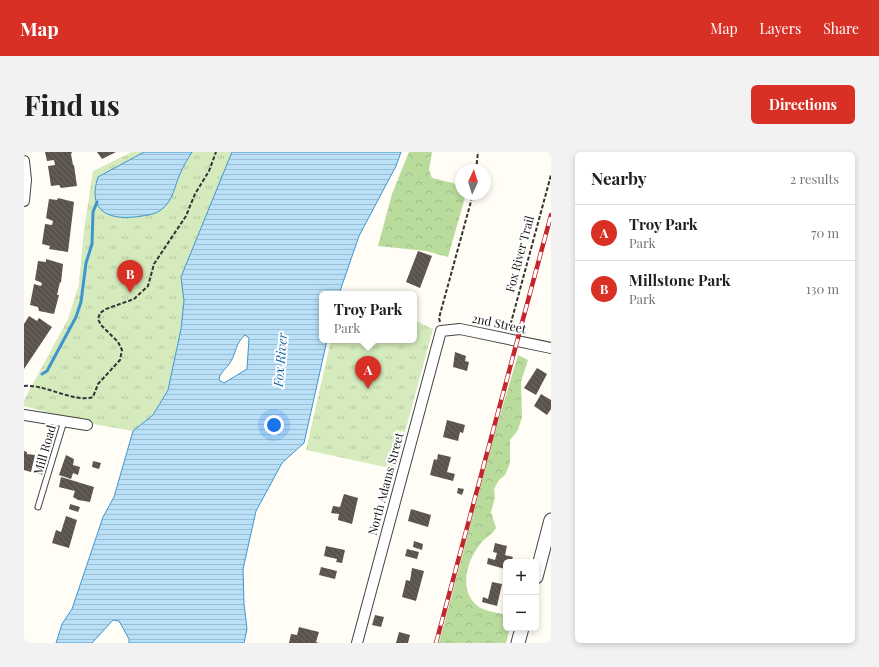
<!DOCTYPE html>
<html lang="en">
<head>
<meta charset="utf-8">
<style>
	body { margin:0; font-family:"Playfair Display",serif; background:#f2f2f2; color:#202124 }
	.controls { position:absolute; right:12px; bottom:12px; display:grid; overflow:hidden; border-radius:6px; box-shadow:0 2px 6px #0003 }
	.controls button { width:36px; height:36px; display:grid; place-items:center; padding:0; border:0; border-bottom:1px solid #e0e0e0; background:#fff; color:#202124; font:20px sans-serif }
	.compass { position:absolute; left:431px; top:12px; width:36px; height:36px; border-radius:50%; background:#fff; box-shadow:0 2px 6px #0003; rotate:4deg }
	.you { position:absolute; left:250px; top:273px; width:14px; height:14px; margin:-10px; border:3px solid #fff; border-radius:50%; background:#1a73e8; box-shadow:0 0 0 6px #1a73e833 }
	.badge { display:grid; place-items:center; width:26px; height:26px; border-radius:50%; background:#d93025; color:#fff; font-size:13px; font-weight:700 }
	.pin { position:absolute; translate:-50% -33px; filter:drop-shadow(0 1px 2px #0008) }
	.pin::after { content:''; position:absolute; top:21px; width:14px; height:12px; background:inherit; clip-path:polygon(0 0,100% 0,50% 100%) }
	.popup { position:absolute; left:295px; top:139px; width:98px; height:52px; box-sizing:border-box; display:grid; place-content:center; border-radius:6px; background:#fff; filter:drop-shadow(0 1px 3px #0005); font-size:13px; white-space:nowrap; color:#757577 }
	.popup b { font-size:15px; color:#202124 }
	.popup::after { content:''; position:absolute; left:50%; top:100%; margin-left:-8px; border:8px solid transparent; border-top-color:#fff }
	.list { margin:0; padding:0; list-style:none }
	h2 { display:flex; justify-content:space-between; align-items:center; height:52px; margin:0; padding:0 16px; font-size:17px }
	h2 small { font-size:13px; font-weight:400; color:#757577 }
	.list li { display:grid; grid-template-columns:26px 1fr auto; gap:12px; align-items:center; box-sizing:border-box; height:56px; padding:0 16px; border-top:1px solid #e0e0e0 }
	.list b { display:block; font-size:15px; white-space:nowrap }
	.list p { margin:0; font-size:13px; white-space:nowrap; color:#757577 }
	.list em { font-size:13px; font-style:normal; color:#757577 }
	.map { position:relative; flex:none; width:527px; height:491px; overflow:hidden; border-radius:6px }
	header { display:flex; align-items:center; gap:24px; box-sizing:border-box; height:56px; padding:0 20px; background:#d93025; color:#fff }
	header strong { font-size:19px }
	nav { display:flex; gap:22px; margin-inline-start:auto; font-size:14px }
	.intro { display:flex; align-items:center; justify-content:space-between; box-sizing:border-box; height:96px; padding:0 24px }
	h1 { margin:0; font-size:28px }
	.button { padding:10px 18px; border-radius:6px; background:#d93025; color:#fff; font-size:14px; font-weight:700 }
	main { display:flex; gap:24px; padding:0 24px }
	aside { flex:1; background:#fff; border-radius:6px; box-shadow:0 2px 6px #0003 }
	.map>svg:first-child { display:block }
	.forest { fill:url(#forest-crowns) }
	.park { fill:url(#park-tufts) }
	.water { fill:url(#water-rules); stroke:#3f96cf; fill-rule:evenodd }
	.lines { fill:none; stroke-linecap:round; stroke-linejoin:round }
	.stream { stroke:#3f96cf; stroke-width:3 }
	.building { fill:url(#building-back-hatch) }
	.service-casing { stroke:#444; stroke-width:7 }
	.minor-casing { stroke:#444; stroke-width:12 }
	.tertiary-casing { stroke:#444; stroke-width:15 }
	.path { stroke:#333; stroke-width:2; stroke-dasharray:4 2; stroke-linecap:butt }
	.service { stroke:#fff; stroke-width:5 }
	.minor { stroke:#fff; stroke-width:10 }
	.tertiary { stroke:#fff; stroke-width:13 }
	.rail-casing { stroke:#c4262e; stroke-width:4.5 }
	.rail { stroke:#fff; stroke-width:3; stroke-dasharray:9; stroke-linecap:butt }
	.labels { text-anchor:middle; stroke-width:4; stroke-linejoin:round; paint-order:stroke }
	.street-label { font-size:12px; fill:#111; stroke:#fff }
	.water-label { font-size:13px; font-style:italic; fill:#1768a6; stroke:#fff }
</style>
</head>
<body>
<header>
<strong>Map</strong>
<nav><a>Map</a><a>Layers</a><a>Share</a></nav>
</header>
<div class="intro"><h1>Find us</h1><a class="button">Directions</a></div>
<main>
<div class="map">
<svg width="527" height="491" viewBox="0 0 527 491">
	<defs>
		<pattern id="forest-crowns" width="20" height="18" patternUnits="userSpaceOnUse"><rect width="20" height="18" fill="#b9dc9c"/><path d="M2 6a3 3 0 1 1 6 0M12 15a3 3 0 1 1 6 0" fill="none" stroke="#9ebc85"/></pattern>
		<pattern id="park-tufts" width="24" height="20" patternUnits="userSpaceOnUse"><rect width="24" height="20" fill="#d5ebbd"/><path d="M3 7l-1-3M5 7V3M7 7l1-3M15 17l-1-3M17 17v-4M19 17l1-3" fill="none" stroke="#b6c8a1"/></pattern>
		<pattern id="water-rules" width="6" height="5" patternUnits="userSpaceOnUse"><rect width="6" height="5" fill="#b9e0f7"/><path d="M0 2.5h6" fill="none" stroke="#9ebfd3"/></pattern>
		<pattern id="building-back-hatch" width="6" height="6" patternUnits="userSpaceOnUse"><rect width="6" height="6" fill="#5a524d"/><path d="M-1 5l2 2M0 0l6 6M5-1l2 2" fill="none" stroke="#6d6662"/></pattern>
	</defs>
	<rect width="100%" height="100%" fill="#fffdf5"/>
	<g class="forest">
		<polygon points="385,0 408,0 405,18 408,26 437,33 437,42 442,42 424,105 402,99 354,94 368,42"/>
		<path d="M494,203L504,208L497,230L498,265L494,278L486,288V311L481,323L475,328L470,337L471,346L467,360L472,376C468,383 462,385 457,391C443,408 433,439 455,455C463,460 473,460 482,463V476H486L482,491H415L471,280Z"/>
	</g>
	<g class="park">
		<polygon points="108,0 208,0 157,125 160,149 157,177 144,238 129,263 109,279 58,270 0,254 0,248 44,167 55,132 60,78 69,19"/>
		<polygon points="390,168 409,177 371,317 282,298 307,188 390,188"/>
	</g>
	<g class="water">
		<path d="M120,0H168C164,7 159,14 156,22C151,33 149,49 138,57C133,62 124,63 118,64C88,69 62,62 74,25Z"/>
		<path d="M208,0H377L372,14L335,84L315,142H298V188H303L280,291L258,311L232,359L219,417L220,452L223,477L220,491H105V487L95,469L89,468L68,491H32L38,472L48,457L79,365L90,345L109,279L129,263L144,238L157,177L160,149L157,125ZM221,183L225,186L223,217L200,231L195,228C196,219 203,217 207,209C213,199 211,192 221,183Z"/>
	</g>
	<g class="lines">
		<polyline class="stream" points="18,222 23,219 52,165 57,150 62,111 68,92 69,60 73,50"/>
	</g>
	<g class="building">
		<polygon points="21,0 48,0 47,2 49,13 50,13 53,34 37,36 35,33 27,34 24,14 31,13 30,8 23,9"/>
		<polygon points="73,0 92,0 78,7"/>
		<polygon points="34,46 50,50 44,100 25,97 26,94 18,92 21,72 28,73 29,69 22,66 25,47 33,48"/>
		<polygon points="394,99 408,104 396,136 382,130"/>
		<polygon points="22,107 39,112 37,131 36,130 33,143 35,143 30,162 15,159 14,155 6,153 10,132 17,134 18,131 11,128 14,109 22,110"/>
		<polygon points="5,164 13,169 15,166 28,175 0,217 0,172"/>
		<polygon points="431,200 442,204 441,209 445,210 443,219 429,215"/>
		<polygon points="513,216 523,222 512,243 500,236"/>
		<polygon points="517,242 527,248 527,257 523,263 510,254"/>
		<polygon points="423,268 441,273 439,281 436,280 434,289 419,285"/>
		<polygon points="0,299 3,300 3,302 11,303 7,320 0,318"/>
		<polygon points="414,302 427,305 423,320 431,322 429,329 406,323 410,307 413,308"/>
		<polygon points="42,303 50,307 49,313 56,315 54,323 49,321 47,327 35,323"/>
		<polygon points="69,309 77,311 75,317 68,315"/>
		<polygon points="37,325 70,335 66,350 54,348 49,345 51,339 35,335"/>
		<polygon points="434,336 440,337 438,343 433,341"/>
		<polygon points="320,342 334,346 328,372 314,368 315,362 307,361 309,354 316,355"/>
		<polygon points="46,352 56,355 54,360 45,357"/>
		<polygon points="387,357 407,363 404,375 384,369"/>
		<polygon points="42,364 53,368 45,396 28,391 32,378 37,380"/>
		<polygon points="390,389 399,392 398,398 389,395"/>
		<polygon points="471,391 483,394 481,403 489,405 487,410 482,410 481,417 463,412 464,406 471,408 473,401 469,400"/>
		<polygon points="302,394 321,398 318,411 312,410 313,407 300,404"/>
		<polygon points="383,397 395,400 393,407 381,404"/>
		<polygon points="297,415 313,419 311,427 295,423"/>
		<polygon points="388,416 400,419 392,449 378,445 382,428 386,429"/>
		<polygon points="468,430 478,432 473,454 458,450 459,445 464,447"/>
		<polygon points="351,463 360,465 357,475 348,473"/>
		<polygon points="275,475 295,480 292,490 295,491 265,491 267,482 273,483"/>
		<polygon points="375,480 386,483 384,491 372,491"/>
	</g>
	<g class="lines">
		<defs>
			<polyline id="service" points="14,355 40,269"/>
			<g id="minor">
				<polyline points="0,9 2,28 0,49"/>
				<polyline points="0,263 63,273"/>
				<polyline points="333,491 417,179 436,177 527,196"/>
			</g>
			<g id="tertiary">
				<polyline points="512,425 527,368"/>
				<polyline points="494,491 498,476"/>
			</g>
		</defs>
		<use href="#service" class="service-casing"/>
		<use href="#minor" class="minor-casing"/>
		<use href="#tertiary" class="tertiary-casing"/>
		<g class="path">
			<polyline points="452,18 454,0"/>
			<polyline points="416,170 415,166 449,42"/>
			<polyline points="485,178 527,23"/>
			<path d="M0,234C22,232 49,251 69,245L74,232L96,208L98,198L94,190L77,173L74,167L76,161L82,157L110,147L124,134L130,112L162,64L171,42L185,19L192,0"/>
		</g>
		<use href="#service" class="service"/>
		<use href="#minor" class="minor"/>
		<use href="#tertiary" class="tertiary"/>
		<defs>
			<polyline id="rail" points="412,491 527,63"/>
		</defs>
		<use href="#rail" class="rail-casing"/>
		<use href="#rail" class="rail"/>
	</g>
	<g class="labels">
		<g class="street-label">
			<text transform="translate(496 102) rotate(-75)" y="4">Fox River Trail</text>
			<text transform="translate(475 172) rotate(12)" y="4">2nd Street</text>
			<text transform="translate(21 298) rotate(-74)" y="4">Mill Road</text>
			<text transform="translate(362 332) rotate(-75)" y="4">North Adams Street</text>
		</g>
		<g class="water-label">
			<text transform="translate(256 208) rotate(-85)" y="5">Fox River</text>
		</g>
	</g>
</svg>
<div class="controls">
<button>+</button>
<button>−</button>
</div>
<svg class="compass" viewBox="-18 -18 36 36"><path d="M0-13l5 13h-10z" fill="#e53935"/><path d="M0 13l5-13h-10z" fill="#757577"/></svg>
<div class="you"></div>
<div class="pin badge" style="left:344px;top:237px">A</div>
<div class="popup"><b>Troy Park</b>Park</div>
<div class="pin badge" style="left:106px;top:141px">B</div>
</div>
<aside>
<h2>Nearby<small>2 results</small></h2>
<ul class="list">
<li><span class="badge">A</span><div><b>Troy Park</b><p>Park</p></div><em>70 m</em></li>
<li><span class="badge">B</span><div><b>Millstone Park</b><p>Park</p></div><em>130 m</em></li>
</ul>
</aside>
</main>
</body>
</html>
